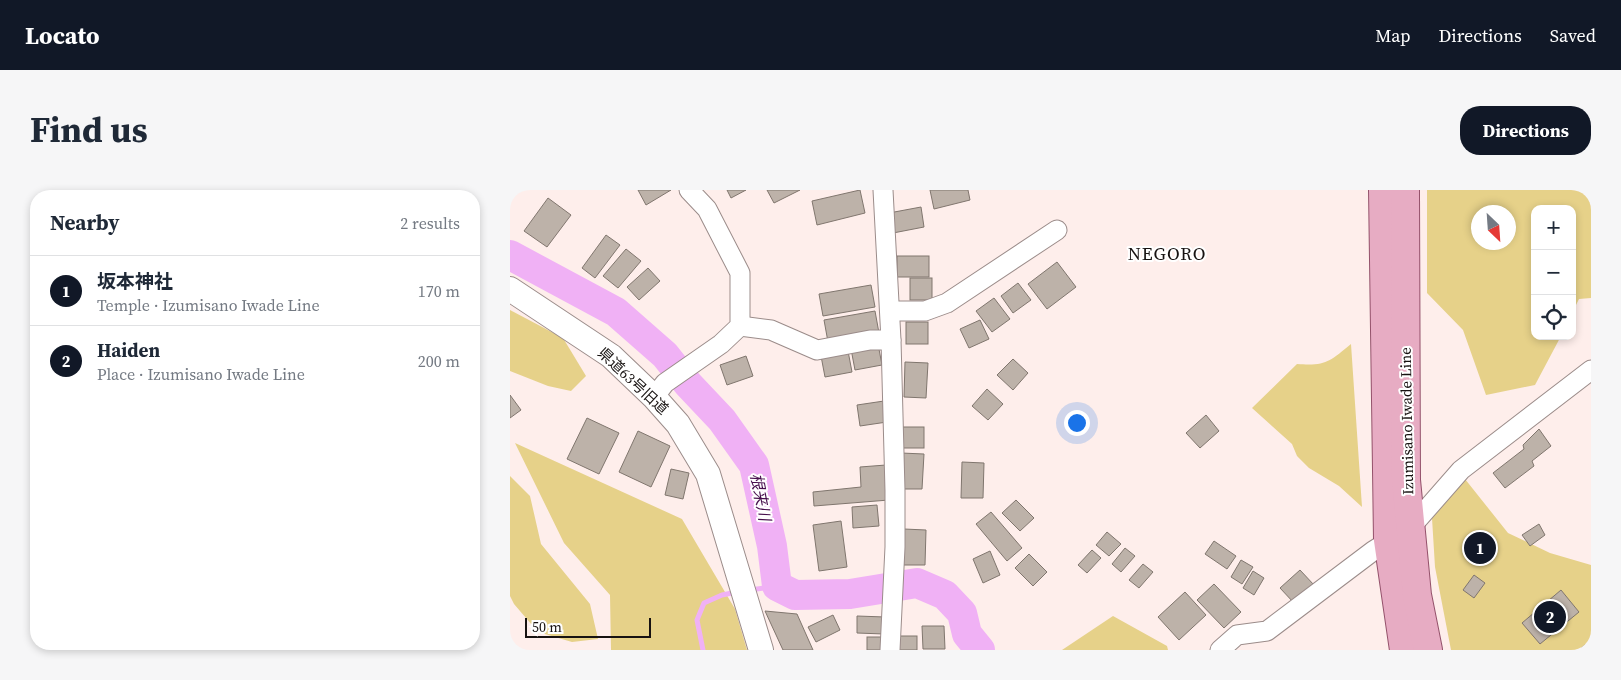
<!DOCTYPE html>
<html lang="en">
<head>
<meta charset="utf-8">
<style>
	body { margin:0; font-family:"Source Serif 4","Noto Sans JP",serif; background:#f6f6f7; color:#1f2937 }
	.controls { position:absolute; right:15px; top:15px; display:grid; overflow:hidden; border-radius:10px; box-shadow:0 2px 8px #0003 }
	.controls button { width:45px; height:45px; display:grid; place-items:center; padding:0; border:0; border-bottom:1px solid #e0e1e3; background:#fff; color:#1f2937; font:25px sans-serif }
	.compass { position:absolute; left:961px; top:15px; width:45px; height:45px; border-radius:50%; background:#fff; box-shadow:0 2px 8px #0003; rotate:155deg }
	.scale { position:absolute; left:15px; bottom:12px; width:126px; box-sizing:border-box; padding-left:5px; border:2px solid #171211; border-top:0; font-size:14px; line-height:18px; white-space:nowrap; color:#171211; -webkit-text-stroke:4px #fff; paint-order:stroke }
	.you { position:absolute; left:566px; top:232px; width:18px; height:18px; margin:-12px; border:4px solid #fff; border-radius:50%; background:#1a73e8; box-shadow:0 0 0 8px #1a73e833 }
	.badge { display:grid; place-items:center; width:32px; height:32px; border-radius:50%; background:#111827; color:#fff; font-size:16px; font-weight:700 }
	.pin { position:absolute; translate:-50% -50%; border:2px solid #fff; box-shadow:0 1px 5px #0006 }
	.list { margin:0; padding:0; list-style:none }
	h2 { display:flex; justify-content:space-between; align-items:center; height:65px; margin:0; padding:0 20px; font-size:21px }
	h2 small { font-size:16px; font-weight:400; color:#747a83 }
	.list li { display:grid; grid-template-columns:32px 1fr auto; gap:15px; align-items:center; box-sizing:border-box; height:70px; padding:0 20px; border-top:1px solid #e0e1e3 }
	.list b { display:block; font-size:19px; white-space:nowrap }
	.list p { margin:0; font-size:16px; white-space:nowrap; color:#747a83 }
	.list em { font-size:16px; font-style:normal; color:#747a83 }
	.icon { flex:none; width:28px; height:28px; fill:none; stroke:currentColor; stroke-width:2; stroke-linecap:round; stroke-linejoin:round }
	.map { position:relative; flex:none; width:1081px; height:460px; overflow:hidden; border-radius:20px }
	header { display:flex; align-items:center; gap:30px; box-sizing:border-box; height:70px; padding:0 25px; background:#111827; color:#fff }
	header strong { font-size:24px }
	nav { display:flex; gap:28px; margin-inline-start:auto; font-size:18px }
	.intro { display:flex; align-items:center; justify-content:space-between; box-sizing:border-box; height:120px; padding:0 30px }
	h1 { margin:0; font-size:35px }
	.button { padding:12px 22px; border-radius:20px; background:#111827; color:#fff; font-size:18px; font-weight:700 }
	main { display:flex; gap:30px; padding:0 30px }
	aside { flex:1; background:#fff; border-radius:20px; box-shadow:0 2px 8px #0003 }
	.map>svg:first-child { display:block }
	.green { fill:#e6d189; fill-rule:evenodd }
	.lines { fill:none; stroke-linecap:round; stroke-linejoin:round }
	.stream { stroke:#f0b1f5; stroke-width:5 }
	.river { stroke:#f0b1f5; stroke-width:30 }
	.building { fill:#bdb2a9; stroke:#80766e }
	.minor-casing { stroke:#9b8c8a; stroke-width:21 }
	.tertiary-casing { stroke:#9b8c8a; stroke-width:26 }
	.primary-casing { stroke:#94526b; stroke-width:30 }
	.minor { stroke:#fff; stroke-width:19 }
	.tertiary { stroke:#fff; stroke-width:24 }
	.primary { stroke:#e7acc3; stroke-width:28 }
	.labels { text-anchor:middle; stroke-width:4; stroke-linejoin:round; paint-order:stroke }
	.street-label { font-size:15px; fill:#171211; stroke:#fff }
	.water-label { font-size:16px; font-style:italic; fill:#460e4c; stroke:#fff }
	.quarter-label { font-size:18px; letter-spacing:1px; fill:#171211; stroke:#fff }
</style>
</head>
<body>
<header>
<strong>Locato</strong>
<nav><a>Map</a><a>Directions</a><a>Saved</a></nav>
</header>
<div class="intro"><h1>Find us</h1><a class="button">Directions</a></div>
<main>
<aside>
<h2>Nearby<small>2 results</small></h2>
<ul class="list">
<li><span class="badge">1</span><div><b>坂本神社</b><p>Temple · Izumisano Iwade Line</p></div><em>170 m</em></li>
<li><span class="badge">2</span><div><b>Haiden</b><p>Place · Izumisano Iwade Line</p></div><em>200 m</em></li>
</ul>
</aside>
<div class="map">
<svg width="1081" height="460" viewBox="0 0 1081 460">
	<rect width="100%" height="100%" fill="#feeeeb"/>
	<g class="green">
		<path d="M917,0H1081V108L1069,109L1062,123V19H1025V146H1051L1025,195L976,205L953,140L917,103ZM968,22H998V52H968Z"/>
		<polygon points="0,120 53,148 76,186 61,201 38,196 0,181"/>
		<path d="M841,154L852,317L829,296L799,278L787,266L782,254L742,218L787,174C816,176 819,172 841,154Z"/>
		<polygon points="5,253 172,329 225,419 237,460 101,460 100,405 54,353"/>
		<polygon points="0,286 20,306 31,354 80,414 88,449 62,452 28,442 4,414 0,406"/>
		<polygon points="955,289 998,343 1040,363 1081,375 1081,460 941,460 925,377 922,328"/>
		<polygon points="603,426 657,456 658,460 552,460"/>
	</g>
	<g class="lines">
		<g class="stream">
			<polyline points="240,400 267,396"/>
			<polyline points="193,460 187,430 194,413 212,405 227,402"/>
		</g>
		<polyline class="river" points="0,65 106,122 155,165 178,194 212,230 244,275 262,356 267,396 285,405 340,404 407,393 435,405 452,423 457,444 470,460"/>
	</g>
	<g class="building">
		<polygon points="128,0 161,0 136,15"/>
		<polygon points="217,0 236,0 221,8"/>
		<polygon points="257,0 290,0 264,13"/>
		<polygon points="350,0 355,23 307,35 302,11"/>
		<polygon points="420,0 458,0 460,10 424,19"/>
		<polygon points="38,8 61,25 37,57 14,41"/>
		<polygon points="411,17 414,37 383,43 379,23"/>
		<polygon points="96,45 110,55 85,88 72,78"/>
		<polygon points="116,59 131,71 108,98 93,86"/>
		<rect x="387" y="66" width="32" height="21"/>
		<polygon points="547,72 566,97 537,119 518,94"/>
		<polygon points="138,78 150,91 129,110 117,97"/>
		<rect x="400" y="88" width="22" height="22"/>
		<polygon points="508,93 521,110 503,123 491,106"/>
		<polygon points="361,95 365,117 313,126 309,104"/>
		<polygon points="484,108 500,129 482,142 466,121"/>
		<polygon points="365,121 369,143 318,152 314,130"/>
		<polygon points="470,130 479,149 459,158 450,139"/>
		<rect x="396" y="132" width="22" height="22"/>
		<polygon points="368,154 372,175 345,180 341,159"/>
		<polygon points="338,161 342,182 315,187 311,166"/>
		<polygon points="236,166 243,186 217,195 210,175"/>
		<polygon points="503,169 518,183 503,200 487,185"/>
		<polygon points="395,172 418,173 416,208 394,207"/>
		<polygon points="477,199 493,214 478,230 462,216"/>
		<polygon points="0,205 11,220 0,228"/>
		<polygon points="374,211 377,232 350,236 347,215"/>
		<polygon points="696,225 709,241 690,258 676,243"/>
		<polygon points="77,228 109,243 89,284 57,269"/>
		<rect x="391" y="237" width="23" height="21"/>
		<polygon points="1029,239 1041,256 1022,271 1024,276 995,298 983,283 1014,259 1013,255"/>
		<polygon points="128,241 160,256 141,297 109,282"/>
		<polygon points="391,263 414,264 412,299 390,299"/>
		<polygon points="452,272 474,273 473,308 451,308"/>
		<polygon points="376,275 379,310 304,316 303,302 351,297 350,277"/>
		<polygon points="161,279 179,283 173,309 155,305"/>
		<polygon points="506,310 524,328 510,341 492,323"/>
		<polygon points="367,315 369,336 343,338 342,317"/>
		<polygon points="481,322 512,358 497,371 466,334"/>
		<polygon points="331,331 337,377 309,381 303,335"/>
		<polygon points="1029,334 1035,345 1020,356 1012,345"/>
		<polygon points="394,339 416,340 415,375 392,375"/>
		<polygon points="597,342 611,354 599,366 586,355"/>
		<polygon points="704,351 726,366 717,379 695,364"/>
		<polygon points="615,358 625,366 611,382 602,374"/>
		<polygon points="582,360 591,368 577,383 568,375"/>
		<polygon points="480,361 490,385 473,393 463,369"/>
		<polygon points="519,364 537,382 523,396 505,378"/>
		<polygon points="731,370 743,377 732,394 721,387"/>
		<polygon points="633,374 643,382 629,398 619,390"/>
		<polygon points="790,380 804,395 784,413 770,398"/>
		<polygon points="743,381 754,388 744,405 733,398"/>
		<polygon points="964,385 975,393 964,408 953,400"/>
		<polygon points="704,394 731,422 714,438 687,410"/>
		<polygon points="1051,400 1069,422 1030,454 1012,433"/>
		<polygon points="675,402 696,425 669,450 648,427"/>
		<polygon points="255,421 287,424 303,460 273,460"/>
		<polygon points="323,425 330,440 306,452 298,437"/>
		<polygon points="347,426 375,427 374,444 347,443"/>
		<polygon points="412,436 434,436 435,459 413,459"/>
		<rect x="385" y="446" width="22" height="14"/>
		<rect x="357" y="447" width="17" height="13"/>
		<polygon points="1075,455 1080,460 1069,460"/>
	</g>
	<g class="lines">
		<defs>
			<g id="minor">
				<polyline points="373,0 381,150 385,301 385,357 380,460"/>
				<polyline points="380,121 415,121 437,113 547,40"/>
				<polyline points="230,136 261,140 307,160 360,150 381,150"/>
				<polyline points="144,207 155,193 211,154 230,136 230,83 197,19 179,0"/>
				<polyline points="710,460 727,445 757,441 863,361 901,337 951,280 1081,180"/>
			</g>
			<polyline id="tertiary" points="0,99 101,166 144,207 168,234 198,284 251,460"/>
			<g id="primary">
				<polyline points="873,0 878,350 894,460"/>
				<polyline points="895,0 896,290 907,405 918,460"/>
			</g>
		</defs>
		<use href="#minor" class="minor-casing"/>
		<use href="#tertiary" class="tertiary-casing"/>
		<use href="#primary" class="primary-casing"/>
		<use href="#minor" class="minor"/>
		<use href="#tertiary" class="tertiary"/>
		<use href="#primary" class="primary"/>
	</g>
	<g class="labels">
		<g class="street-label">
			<text transform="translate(123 191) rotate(43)" y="5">県道63号旧道</text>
			<text transform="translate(897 231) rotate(-91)" y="5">Izumisano Iwade Line</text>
		</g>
		<g class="water-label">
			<text transform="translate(251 307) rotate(79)" y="6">根来川</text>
		</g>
		<g class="quarter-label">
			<text x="657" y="70">NEGORO</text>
		</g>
	</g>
</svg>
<div class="controls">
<button>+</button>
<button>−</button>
<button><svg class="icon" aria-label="locate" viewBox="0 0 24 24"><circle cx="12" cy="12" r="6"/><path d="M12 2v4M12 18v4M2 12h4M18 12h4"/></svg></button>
</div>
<svg class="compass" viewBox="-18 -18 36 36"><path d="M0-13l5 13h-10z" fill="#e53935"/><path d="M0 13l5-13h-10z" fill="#747a83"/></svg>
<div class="scale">50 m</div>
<div class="you"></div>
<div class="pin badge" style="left:970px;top:358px">1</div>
<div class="pin badge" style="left:1040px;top:427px">2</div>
</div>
</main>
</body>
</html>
